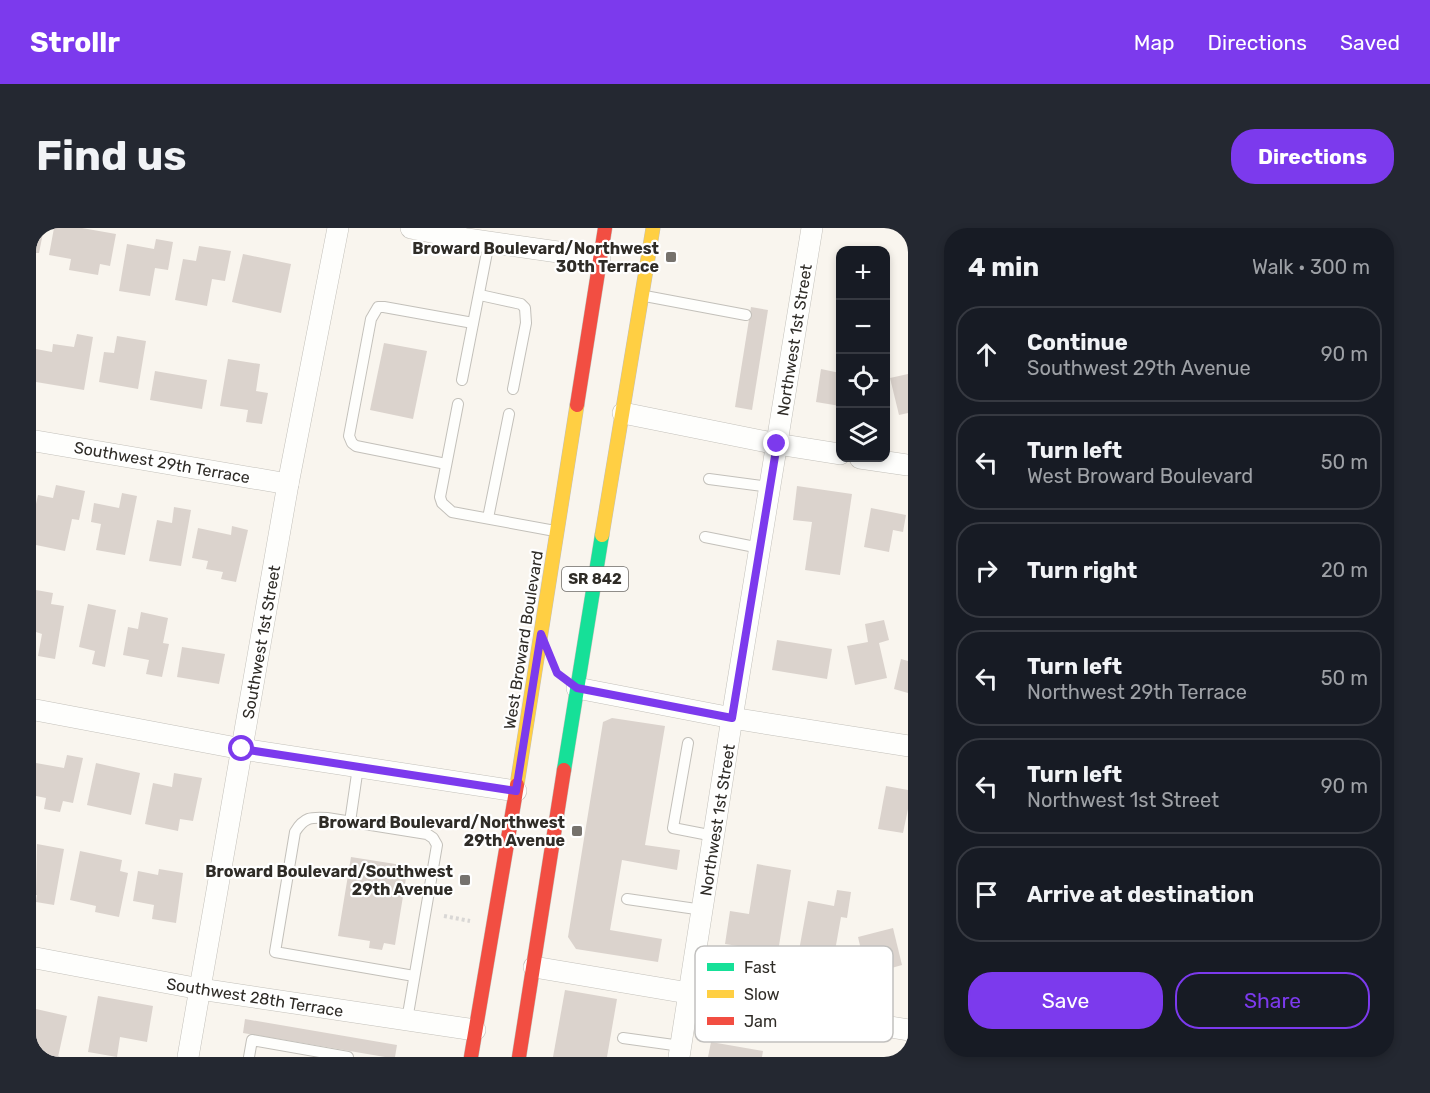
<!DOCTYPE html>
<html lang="en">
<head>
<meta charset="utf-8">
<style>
	body { margin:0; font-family:Rubik,sans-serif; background:#242831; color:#f1f3f6 }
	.controls { position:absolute; right:18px; top:18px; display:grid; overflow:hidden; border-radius:12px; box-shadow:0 3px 9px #0003 }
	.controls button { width:54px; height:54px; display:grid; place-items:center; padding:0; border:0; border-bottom:2px solid #363941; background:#171b24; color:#f1f3f6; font:30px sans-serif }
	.stop { position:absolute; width:18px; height:18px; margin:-14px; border:4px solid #7c3aed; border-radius:50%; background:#fff }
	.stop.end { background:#7c3aed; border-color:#fff; box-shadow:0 2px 6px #0008 }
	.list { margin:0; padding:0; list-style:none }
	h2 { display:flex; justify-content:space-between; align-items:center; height:78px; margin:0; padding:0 24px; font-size:26px }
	h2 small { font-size:20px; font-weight:400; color:#9ea1a6 }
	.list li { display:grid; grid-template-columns:39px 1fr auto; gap:18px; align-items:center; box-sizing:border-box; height:96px; margin:0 12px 12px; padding:0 12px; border:2px solid #363941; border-radius:24px }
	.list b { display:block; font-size:22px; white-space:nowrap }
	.list p { margin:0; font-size:20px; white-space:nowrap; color:#9ea1a6 }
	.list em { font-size:20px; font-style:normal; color:#9ea1a6 }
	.actions { display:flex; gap:12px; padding:18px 24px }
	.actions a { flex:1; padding:14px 0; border:2px solid #7c3aed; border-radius:24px; text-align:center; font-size:21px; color:#7c3aed }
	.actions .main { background:#7c3aed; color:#fff }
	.icon { flex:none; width:33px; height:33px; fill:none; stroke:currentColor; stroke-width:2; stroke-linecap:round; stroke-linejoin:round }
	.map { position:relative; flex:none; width:872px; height:829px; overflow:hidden; border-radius:24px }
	header { display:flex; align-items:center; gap:36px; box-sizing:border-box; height:84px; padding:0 30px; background:#7c3aed; color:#fff }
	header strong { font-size:28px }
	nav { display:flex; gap:33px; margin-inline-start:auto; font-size:21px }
	.intro { display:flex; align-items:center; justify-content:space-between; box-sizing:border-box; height:144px; padding:0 36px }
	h1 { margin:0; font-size:42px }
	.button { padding:15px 27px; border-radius:24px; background:#7c3aed; color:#fff; font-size:21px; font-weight:700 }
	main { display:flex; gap:36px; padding:0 36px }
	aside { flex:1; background:#171b24; border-radius:24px; box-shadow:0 3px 9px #0003 }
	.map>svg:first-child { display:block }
	.building { fill:#dbd3cd }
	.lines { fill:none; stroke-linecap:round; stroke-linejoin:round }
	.lane-casing { stroke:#c3c0ba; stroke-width:12 }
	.street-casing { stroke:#c3c0ba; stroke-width:22 }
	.fast-casing { stroke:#c3c0ba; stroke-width:15 }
	.slow-casing { stroke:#c3c0ba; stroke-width:15 }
	.jam-casing { stroke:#c3c0ba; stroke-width:15 }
	.path { stroke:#d9d7d5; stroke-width:4; stroke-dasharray:3 3; stroke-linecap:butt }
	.lane { stroke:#fefefc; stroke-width:10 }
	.street { stroke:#fefefc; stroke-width:21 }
	.fast { stroke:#16e098; stroke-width:14 }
	.slow { stroke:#ffcf43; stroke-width:14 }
	.jam { stroke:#f24e42; stroke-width:14 }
	.route { stroke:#7c3aed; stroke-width:8 }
	.poi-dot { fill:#76726d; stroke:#fff; stroke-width:2 }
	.labels { text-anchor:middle; stroke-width:4.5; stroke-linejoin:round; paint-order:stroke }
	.shield { fill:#fff; stroke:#6d6b68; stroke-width:1.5 }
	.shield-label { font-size:15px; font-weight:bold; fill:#2f2c27 }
	.poi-label { font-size:16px; font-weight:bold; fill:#2f2c27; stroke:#fff; text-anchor:end }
	.street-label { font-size:16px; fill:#2f2c27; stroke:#fff }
	.key { fill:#fff; stroke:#c1c0be; stroke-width:1.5 }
	.key-label { font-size:16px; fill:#2f2c27 }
</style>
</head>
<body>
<header>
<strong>Strollr</strong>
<nav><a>Map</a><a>Directions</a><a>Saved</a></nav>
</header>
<div class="intro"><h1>Find us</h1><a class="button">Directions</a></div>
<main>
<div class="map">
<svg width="872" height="829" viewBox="0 0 872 829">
	<rect width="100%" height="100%" fill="#f9f5ee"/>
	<g class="building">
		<polygon points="0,0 8,0 3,25 0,25"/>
		<polygon points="18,0 46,0 80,6 74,38 64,36 62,47 33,42 35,31 13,27"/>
		<polygon points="120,11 137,14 132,42 119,40 114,68 83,63 91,16 118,21"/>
		<polygon points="163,18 195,23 189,53 176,51 171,78 139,72 147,31 160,33"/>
		<polygon points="207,26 255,36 245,85 196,74"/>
		<polygon points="715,79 732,82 716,182 699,179"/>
		<polygon points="41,106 57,109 48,162 0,154 0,121 16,124 17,116 38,119"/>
		<polygon points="81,108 110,113 102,161 63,154 68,124 78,125"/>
		<polygon points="348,115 391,123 377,191 334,182"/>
		<polygon points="192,131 224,136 220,163 232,165 226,196 210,194 212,182 184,178"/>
		<polygon points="785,141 804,145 804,178 780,174"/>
		<polygon points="119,143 171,152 166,181 114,172"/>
		<polygon points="872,146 872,185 863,187 854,150"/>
		<polygon points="20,257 49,263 43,292 36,291 29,323 0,317 0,276 2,267 17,270"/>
		<polygon points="761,258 816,266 804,347 769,342 776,294 757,292"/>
		<polygon points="86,265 101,268 89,327 60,322 65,296 55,294 58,275 83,280"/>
		<polygon points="138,279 155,282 145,338 113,333 121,292 136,295"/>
		<polygon points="835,280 870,287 867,304 857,302 853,324 828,319"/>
		<polygon points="196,298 212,302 200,354 185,351 187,344 170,341 172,333 156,330 162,300 195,307"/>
		<polygon points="0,362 17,365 15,376 28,378 19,431 2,428 6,406 0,404"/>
		<polygon points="52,376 80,382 69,439 56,436 59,423 43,419"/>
		<polygon points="105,384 132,390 127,415 133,416 126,449 110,446 113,432 87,427 92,399 102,401"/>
		<polygon points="848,392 853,412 843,415 851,450 819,457 811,418 832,414 829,396"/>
		<polygon points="741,412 796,421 791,451 736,442"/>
		<polygon points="146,419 189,426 183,456 141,449"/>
		<polygon points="865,431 872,433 872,465 858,461"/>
		<polygon points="576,490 629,498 609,617 644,622 641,642 586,632 574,702 626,711 622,734 540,721 532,709 567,494"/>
		<polygon points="31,527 47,530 37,575 27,573 24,584 8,581 10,570 0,568 0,535 28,540"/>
		<polygon points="60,535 104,545 95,587 51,577"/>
		<polygon points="138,545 166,550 157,593 144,591 142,603 109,596 117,555 136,559"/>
		<polygon points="850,558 872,562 872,581 867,605 842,601"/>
		<polygon points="1,616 28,621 18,677 0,674 1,667 0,667"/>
		<polygon points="44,623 86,632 84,643 92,645 83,689 59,684 60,678 34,672"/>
		<polygon points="315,629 372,638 359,717 348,715 346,722 333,720 334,713 302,708"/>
		<polygon points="721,636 755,642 742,724 689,716 694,683 713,686"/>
		<polygon points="123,641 147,645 140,695 116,691 118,677 97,673 102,643 122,647"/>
		<polygon points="801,662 815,664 811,690 805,689 797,734 762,728 772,673 798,678"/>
		<polygon points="857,700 866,737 831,747 822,709"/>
		<polygon points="529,762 581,771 571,829 517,829"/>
		<polygon points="62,768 117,778 111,814 84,809 81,829 52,824"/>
		<polygon points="0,781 31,788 22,829 0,827"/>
		<polygon points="209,791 361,817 359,829 349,829 207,805"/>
		<polygon points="675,814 727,823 726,829 672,829"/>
	</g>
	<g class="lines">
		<defs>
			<g id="lane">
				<polyline points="444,67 485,76 489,80 490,95 477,161"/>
				<polyline points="609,68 710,87"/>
				<polyline points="426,152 453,14"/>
				<polyline points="422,176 404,269 406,275 416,284 519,303"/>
				<polyline points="410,236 320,218 316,215 313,208 335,91 342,79 348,79 437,95"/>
				<polyline points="673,251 734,259"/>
				<polyline points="452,290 473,186"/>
				<polyline points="669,309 724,320"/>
				<polyline points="652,515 637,600 678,608"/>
				<polyline points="314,594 322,539"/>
				<polyline points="591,671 667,682"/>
				<path d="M371,792L401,617L397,610L391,606L291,590C275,589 268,589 259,604L239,724L378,748"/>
				<polyline points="587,810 645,818"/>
				<polyline points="213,829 216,812 312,829"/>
			</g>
			<g id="street">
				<polyline points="375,0 431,11 564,30"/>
				<polyline points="587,185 741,216 804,226"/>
				<polyline points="0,213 252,256"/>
				<polyline points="824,230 872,237"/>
				<polyline points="541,460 696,490 872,518"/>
				<polyline points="0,482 206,521 480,563"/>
				<polyline points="0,730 164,761 439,802"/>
				<polyline points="498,739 872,802"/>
				<polyline points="152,829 252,256 302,0"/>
				<polyline points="643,829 696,490 776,0"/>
			</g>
			<polyline id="fast" points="528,542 566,307"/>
			<g id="slow">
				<polyline points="566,307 617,0"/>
				<polyline points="481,557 541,177"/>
			</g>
			<g id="jam">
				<polyline points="541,177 569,0"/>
				<polyline points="435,829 481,557"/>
				<polyline points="483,829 528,542"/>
			</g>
		</defs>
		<use href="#lane" class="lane-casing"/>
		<use href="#street" class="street-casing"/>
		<use href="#fast" class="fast-casing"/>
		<use href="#slow" class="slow-casing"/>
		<use href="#jam" class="jam-casing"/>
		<polyline class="path" points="408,688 434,693"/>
		<use href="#lane" class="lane"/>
		<use href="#street" class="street"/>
		<use href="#fast" class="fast"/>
		<use href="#slow" class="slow"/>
		<use href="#jam" class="jam"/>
	</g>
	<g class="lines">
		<polyline class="route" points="206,521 480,563 505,406 521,445 541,460 696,490 741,216"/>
	</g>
	<g class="poi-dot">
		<rect x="629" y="23" width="12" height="12" rx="3"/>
		<rect x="535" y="597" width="12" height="12" rx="3"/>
		<rect x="423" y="646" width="12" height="12" rx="3"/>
	</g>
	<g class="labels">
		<rect class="shield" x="526" y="339" width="66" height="24" rx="4.5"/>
		<g class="shield-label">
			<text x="559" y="356">SR 842</text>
		</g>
		<g class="poi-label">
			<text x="623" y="26">Broward Boulevard/Northwest<tspan x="623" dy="18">30th Terrace</tspan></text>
			<text x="529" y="600">Broward Boulevard/Northwest<tspan x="529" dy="18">29th Avenue</tspan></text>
			<text x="417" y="649">Broward Boulevard/Southwest<tspan x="417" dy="18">29th Avenue</tspan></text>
		</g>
		<g class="street-label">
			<text transform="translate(758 112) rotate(-81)" y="6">Northwest 1st Street</text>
			<text transform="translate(126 234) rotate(10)" y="6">Southwest 29th Terrace</text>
			<text transform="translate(487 412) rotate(-81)" y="6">West Broward Boulevard</text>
			<text transform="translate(225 414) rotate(-80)" y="6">Southwest 1st Street</text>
			<text transform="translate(681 592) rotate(-81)" y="6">Northwest 1st Street</text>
			<text transform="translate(219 769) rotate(9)" y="6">Southwest 28th Terrace</text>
		</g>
	</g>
	<rect x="659" y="718" width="198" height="96" rx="9" class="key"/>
	<rect x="671" y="735" width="27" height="8" fill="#16e098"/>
	<rect x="671" y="762" width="27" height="8" fill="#ffcf43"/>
	<rect x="671" y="789" width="27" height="8" fill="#f24e42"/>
	<g class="key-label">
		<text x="708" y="745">Fast</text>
		<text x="708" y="772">Slow</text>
		<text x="708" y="799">Jam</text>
	</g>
</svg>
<div class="controls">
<button>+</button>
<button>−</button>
<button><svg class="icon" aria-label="locate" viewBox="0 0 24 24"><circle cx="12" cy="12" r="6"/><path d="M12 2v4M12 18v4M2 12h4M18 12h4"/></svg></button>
<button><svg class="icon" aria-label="layers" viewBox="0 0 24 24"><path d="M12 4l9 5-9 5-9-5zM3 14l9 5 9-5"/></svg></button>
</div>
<div class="stop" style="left:206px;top:521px"></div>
<div class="stop end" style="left:741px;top:216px"></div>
</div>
<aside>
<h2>4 min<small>Walk · 300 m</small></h2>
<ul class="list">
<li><svg class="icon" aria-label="ahead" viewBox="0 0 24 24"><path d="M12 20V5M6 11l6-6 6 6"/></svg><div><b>Continue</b><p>Southwest 29th Avenue</p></div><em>90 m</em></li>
<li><svg class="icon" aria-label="left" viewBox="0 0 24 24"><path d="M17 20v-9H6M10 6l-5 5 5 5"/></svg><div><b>Turn left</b><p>West Broward Boulevard</p></div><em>50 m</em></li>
<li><svg class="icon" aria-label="right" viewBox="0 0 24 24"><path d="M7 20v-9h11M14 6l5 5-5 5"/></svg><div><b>Turn right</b></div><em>20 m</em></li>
<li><svg class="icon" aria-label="left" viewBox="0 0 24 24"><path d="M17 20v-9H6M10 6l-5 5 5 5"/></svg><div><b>Turn left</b><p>Northwest 29th Terrace</p></div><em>50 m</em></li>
<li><svg class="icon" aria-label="left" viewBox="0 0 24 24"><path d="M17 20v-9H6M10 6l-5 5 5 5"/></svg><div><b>Turn left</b><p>Northwest 1st Street</p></div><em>90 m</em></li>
<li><svg class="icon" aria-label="arrive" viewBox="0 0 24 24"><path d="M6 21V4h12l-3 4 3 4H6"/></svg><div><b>Arrive at destination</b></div></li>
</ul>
<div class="actions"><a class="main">Save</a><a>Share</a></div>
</aside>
</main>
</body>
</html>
